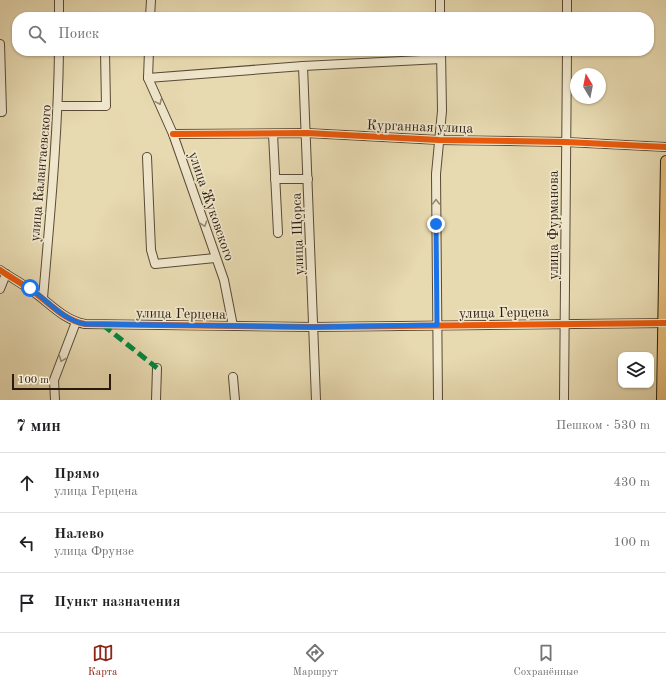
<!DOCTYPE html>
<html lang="ru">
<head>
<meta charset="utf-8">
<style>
	body { margin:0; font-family:"Old Standard TT",serif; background:#f2f2f2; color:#202124 }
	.controls { position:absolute; right:12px; bottom:12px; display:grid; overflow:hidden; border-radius:8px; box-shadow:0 1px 3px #0004 }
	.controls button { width:36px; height:36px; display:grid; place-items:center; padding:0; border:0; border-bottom:1px solid #e0e0e0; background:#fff; color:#202124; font:20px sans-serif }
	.compass { position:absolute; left:570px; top:68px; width:36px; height:36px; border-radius:50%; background:#fff; box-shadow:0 1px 3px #0004; rotate:350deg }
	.scale { position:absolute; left:12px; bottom:10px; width:99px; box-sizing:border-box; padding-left:4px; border:2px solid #2a1a0d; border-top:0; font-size:11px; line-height:14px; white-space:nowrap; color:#2a1a0d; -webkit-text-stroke:3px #efe6cc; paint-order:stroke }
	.stop { position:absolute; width:12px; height:12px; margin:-9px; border:3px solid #1a73e8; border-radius:50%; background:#fff }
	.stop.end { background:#1a73e8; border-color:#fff; box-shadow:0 1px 4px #0008 }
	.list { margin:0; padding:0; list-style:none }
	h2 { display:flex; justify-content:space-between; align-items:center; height:52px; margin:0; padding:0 16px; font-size:17px }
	h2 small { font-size:13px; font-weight:400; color:#757577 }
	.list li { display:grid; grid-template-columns:26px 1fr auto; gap:12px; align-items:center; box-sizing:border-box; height:60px; padding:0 16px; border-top:1px solid #e0e0e0 }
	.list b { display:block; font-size:15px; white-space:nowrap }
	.list p { margin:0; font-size:13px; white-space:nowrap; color:#757577 }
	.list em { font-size:13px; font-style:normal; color:#757577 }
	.icon { flex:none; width:22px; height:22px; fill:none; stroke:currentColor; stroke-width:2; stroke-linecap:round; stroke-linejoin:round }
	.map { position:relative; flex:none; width:666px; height:400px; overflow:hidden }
	.search { position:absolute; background:#fff; box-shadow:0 1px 3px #0004; left:12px; right:12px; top:12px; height:44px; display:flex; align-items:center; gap:10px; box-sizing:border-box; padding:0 14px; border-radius:16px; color:#757577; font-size:15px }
	.sheet { height:232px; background:#fff }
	nav { display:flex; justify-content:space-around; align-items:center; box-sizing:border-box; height:56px; border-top:1px solid #e0e0e0; background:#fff; font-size:11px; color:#757577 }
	nav a { display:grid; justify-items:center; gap:2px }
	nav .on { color:#8f2418 }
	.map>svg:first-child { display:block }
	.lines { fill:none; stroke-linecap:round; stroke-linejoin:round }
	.minor-casing { stroke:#594a36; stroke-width:10 }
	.major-casing { stroke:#2a1a0d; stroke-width:12 }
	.minor { stroke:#efe6cc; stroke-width:8 }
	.major { stroke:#e4bc78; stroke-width:10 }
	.quiet { stroke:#00873e; stroke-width:5; stroke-dasharray:10 5; stroke-linecap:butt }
	.cycleway-casing { stroke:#efe6cc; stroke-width:8 }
	.cycleway { stroke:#e8590c; stroke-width:6 }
	.oneway { stroke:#968a76 }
	.route { stroke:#1a73e8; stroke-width:5 }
	.labels { text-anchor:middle; stroke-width:3.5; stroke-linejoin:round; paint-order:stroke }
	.street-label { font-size:14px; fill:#2a1a0d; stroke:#efe6cc }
</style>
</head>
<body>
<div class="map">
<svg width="666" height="400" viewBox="0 0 666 400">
	<rect width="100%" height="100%" fill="#e7d9b0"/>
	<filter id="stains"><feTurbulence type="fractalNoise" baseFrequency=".005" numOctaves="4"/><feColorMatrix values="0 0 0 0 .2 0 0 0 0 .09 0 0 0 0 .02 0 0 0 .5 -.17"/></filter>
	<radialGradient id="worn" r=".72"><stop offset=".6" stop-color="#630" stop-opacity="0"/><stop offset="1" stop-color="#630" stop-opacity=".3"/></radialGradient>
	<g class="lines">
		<defs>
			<g id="minor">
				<polyline points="59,0 59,17"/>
				<polyline points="440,0 440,17"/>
				<polyline points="150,17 151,0"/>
				<polyline points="567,17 567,0"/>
				<polyline points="0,44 2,112 0,112"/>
				<polyline points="149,51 148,78 173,134 224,280 233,326"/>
				<polyline points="303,66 316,400"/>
				<polyline points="148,78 303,66 441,59"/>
				<polyline points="59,106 106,106 105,51"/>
				<polyline points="173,134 307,133 439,140 566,142 666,147"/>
				<polyline points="273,134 278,233"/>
				<polyline points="147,157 151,250 155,264 215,258"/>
				<polyline points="275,179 308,179"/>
				<path d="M0,270C10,277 21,283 31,290C49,302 63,320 85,324L313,327L666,323"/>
				<polyline points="0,289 6,274"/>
				<path d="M43,298C50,216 58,134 59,51"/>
				<polyline points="233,377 235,400"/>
				<polyline points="55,400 54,380 76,322"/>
				<polyline points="156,400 157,368"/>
				<polyline points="438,400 436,174 442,111 441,51"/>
				<polyline points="564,400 567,51"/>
			</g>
			<polyline id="major" points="662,400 666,161"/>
		</defs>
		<use href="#minor" class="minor-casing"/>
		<use href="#major" class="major-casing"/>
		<use href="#minor" class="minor"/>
		<use href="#major" class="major"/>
		<polyline class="quiet" points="103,325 157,368"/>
		<defs>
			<g id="cycleway">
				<polyline points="173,134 307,133 439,140 566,142 666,147"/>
				<path d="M0,270C10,277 21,283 31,290C49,302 63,320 85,324L313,327L666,323"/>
			</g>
		</defs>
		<use href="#cycleway" class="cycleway-casing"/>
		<use href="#cycleway" class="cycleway"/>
	</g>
	<defs><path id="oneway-chevron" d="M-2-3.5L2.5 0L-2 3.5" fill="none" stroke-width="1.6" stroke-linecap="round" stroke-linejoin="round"/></defs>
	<g class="oneway">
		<use href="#oneway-chevron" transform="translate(159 102) rotate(66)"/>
		<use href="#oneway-chevron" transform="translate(436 202) rotate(-90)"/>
		<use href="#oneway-chevron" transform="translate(204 224) rotate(71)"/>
		<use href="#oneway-chevron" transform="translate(62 359) rotate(111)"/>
	</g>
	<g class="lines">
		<path class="route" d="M30,288C48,301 63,320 85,324L313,327L437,325L436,224"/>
	</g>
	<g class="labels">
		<g class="street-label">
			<text transform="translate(420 126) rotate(2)" y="5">Курганная улица</text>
			<text transform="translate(40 173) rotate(-85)" y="5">улица Калантаевского</text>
			<text transform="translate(212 206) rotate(71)" y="5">улица Жуковского</text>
			<text transform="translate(553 225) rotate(-90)" y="5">улица Фурманова</text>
			<text transform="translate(297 234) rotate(-92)" y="5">улица Щорса</text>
			<text transform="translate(504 312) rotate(-1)" y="5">улица Герцена</text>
			<text transform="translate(181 313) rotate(1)" y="5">улица Герцена</text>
		</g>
	</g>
	<rect width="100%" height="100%" filter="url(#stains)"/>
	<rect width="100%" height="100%" fill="url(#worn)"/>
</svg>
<div class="controls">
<button><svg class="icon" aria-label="layers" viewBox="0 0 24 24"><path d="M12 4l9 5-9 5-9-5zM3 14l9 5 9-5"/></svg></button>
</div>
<svg class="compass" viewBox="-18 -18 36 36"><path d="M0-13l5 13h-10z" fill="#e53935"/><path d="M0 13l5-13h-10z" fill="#757577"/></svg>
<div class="scale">100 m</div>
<div class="stop" style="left:30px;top:288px"></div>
<div class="stop end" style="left:436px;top:224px"></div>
<div class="search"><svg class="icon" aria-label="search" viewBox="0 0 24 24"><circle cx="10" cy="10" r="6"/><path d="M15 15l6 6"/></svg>Поиск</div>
</div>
<section class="sheet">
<h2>7 мин<small>Пешком · 530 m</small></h2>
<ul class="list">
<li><svg class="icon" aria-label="ahead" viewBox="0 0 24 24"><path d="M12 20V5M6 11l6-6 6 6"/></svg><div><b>Прямо</b><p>улица Герцена</p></div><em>430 m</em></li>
<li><svg class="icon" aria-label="left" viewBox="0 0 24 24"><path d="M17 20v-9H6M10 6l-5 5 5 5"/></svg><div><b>Налево</b><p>улица Фрунзе</p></div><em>100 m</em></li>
<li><svg class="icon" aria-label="arrive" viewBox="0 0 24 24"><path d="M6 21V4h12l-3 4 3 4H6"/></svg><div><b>Пункт назначения</b></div></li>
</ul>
</section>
<nav>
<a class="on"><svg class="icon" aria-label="map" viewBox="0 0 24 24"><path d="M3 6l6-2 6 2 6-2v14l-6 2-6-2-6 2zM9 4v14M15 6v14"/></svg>Карта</a>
<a><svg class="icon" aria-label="directions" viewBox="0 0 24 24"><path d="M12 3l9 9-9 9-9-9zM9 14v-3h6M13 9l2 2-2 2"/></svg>Маршрут</a>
<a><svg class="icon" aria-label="saved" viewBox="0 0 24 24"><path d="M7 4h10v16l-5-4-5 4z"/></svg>Сохранённые</a>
</nav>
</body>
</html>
